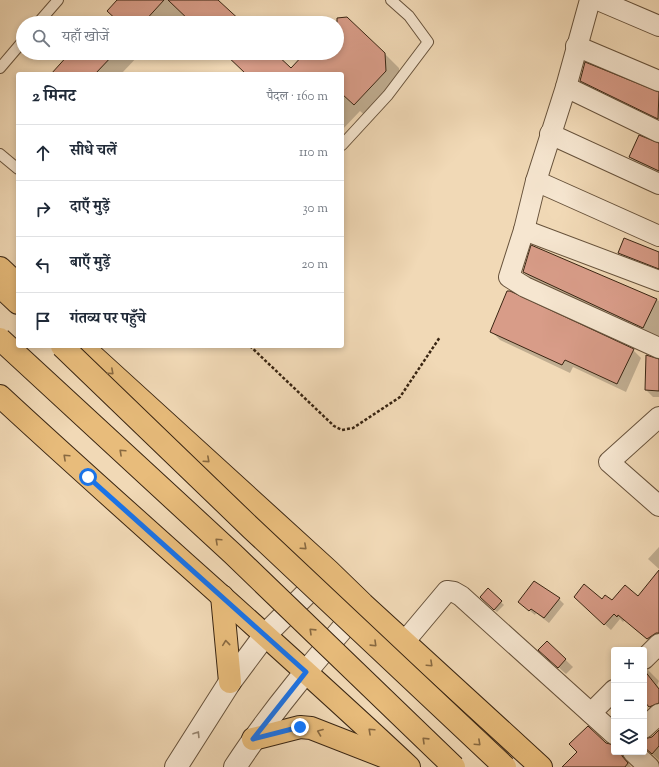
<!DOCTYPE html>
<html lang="hi">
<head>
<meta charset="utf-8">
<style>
	body { margin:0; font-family:"Sorts Mill Goudy","Noto Serif Devanagari",serif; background:#f6f6f7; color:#1f2937 }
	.controls { position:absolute; right:12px; bottom:12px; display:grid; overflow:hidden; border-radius:4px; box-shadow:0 2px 6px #0003 }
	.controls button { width:36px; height:36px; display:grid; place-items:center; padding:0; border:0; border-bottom:1px solid #e0e1e3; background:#fff; color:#1f2937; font:20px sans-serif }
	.stop { position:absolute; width:12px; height:12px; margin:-9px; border:3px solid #1a73e8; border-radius:50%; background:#fff }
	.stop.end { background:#1a73e8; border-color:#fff; box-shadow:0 1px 4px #0008 }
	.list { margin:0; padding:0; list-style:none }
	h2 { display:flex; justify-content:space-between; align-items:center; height:52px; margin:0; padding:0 16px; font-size:17px }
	h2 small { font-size:13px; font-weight:400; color:#747a83 }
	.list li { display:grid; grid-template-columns:26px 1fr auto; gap:12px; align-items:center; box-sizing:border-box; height:56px; padding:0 16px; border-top:1px solid #e0e1e3 }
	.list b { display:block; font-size:15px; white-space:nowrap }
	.list em { font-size:13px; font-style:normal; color:#747a83 }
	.icon { flex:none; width:22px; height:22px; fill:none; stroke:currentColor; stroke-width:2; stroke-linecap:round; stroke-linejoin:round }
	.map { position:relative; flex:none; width:659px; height:767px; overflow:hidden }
	.search { position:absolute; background:#fff; box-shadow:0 2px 6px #0003; left:16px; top:16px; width:328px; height:44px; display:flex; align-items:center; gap:10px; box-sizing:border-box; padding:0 14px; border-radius:22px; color:#747a83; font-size:15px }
	.panel { position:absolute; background:#fff; box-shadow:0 2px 6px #0003; left:16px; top:72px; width:328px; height:276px; border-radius:4px }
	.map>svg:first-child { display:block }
	.shadow { fill:#0003 }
	.building { fill:#d89c88; stroke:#392512 }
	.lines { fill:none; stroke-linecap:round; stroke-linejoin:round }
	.service-casing { stroke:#67523b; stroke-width:12 }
	.minor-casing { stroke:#67523b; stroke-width:22 }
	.tertiary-casing { stroke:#67523b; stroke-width:24 }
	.primary-casing { stroke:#392512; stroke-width:24 }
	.path { stroke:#392512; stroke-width:2.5; stroke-dasharray:3 2; stroke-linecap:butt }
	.service { stroke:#f6e6d0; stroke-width:10 }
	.minor { stroke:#f6e6d0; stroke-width:20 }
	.tertiary { stroke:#f6e6d0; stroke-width:22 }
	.primary { stroke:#e8bc7b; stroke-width:22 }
	.primary-bridge-casing { stroke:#392512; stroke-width:24; stroke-linecap:butt }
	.primary-bridge { stroke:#e8bc7b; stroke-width:22 }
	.oneway { stroke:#886941 }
	.oneway2 { stroke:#988671 }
	.route { stroke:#1a73e8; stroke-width:5 }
</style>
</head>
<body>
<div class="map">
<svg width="659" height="767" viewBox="0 0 659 767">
	<rect width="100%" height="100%" fill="#f1d9b6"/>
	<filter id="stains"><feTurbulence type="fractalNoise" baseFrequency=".005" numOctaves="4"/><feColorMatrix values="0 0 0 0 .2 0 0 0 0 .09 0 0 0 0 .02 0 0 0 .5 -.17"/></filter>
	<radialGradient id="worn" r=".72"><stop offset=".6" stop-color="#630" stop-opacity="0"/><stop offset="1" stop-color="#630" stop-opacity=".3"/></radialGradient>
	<g class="shadow">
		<polygon points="118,0 217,0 241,23 110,23 115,18"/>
		<polygon points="338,19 385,54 399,68 399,85 368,118 360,111 342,130 342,74 247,74 225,53 273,53 291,69 306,53 337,53 337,23 334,23"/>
		<polygon points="71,53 141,53 121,74 52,74"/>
		<polygon points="581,81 659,93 659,125 591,91"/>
		<polygon points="659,144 659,176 640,167 630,157"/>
		<polygon points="532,246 659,301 659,340 534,282 524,272"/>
		<polygon points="619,253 659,253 659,272 626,260"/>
		<polygon points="492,332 633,350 641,358 626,392 573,367 570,373 500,340"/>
		<polygon points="659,360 659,397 653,397 646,390"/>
		<polygon points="659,547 659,569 648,559"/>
		<polygon points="659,571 659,641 654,645 625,620 623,622 620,619 611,630 581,602 638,598"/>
		<polygon points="488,590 504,605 497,612 481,597"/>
		<polygon points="559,599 564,604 549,623 536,613 535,615 519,602"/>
		<polygon points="547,642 573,667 566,674 547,657"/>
		<polygon points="648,670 659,681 657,685 659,688 659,710 655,712 644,699 644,671"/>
		<polygon points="659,731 659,760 644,747 644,740 652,737"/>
		<polygon points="606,744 614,746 614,752 626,752 630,756 629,764 631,767 563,767"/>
	</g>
	<g class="building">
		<polygon points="117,0 164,0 143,23 120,23 107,11"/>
		<polygon points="168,0 218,0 243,23 192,23"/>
		<polygon points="347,17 385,53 386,71 354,105 342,94 342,74 246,74 224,53 275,53 291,68 305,53 337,53 337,18"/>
		<polygon points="70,53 115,53 95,74 51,74"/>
		<polygon points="585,62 659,92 658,119 580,81"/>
		<polygon points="639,135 659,143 659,171 629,157"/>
		<polygon points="624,238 659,252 659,269 618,253"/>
		<polygon points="531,245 657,299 643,328 523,272"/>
		<polygon points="507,291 510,291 634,349 617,384 565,360 562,365 490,332"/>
		<polygon points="646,355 659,359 659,391 645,390"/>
		<polygon points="659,570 659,633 656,633 647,639 618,615 617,617 614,614 604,625 574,597 584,584 602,599 605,595 612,600 625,585 638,596"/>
		<polygon points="534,581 560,598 544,618 531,609 529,611 518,602"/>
		<polygon points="488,588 502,601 494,610 480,597"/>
		<polygon points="547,641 566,659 558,668 538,650"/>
		<polygon points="644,670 659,689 659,703 649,707 644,701"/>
		<polygon points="588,726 606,743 614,745 614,752 622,752 622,756 628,763 625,767 562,767 577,752 569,744"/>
		<polygon points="659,730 659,746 652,754 644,747 644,739 652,737"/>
	</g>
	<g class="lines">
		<defs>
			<g id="service">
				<polyline points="38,23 58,0"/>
				<polyline points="0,68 23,41"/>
				<polyline points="342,145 388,95 428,42 409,16 391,0"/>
				<polyline points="0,154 18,169"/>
			</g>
			<g id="minor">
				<polyline points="590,0 566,87 536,181 524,230 509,277 525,287 659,348"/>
				<polyline points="598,0 659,26"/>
				<polyline points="576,46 659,81"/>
				<polyline points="566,87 659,132"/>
				<polyline points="550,134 659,184"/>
				<polyline points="536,181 659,236"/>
				<polyline points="524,230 659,281"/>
				<polyline points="659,417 609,462 659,506"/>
				<polyline points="405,641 447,591 454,592 461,596 614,734"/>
				<polyline points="644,659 659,644"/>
				<polyline points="591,713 614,690"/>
				<polyline points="644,728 659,714"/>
				<polyline points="633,752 649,767"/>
			</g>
			<g id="tertiary">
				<polyline points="176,767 230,682 265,635 327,573"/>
				<path d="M235,767C272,710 317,658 362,606"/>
			</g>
			<g id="primary">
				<polyline points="0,268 18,285"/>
				<polyline points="0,286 18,303"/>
				<polyline points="82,346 329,571 363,604 541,767"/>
				<path d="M0,396C135,521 275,641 409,767"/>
				<polyline points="222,596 230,682"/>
				<polyline points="253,739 300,727 311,728 398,762"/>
			</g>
		</defs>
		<use href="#service" class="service-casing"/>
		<use href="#minor" class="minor-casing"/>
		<use href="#tertiary" class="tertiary-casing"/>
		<use href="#primary" class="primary-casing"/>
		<polyline class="path" points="250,346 334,426 342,430 353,428 400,397 440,337"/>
		<use href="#service" class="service"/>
		<use href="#minor" class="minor"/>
		<use href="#tertiary" class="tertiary"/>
		<use href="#primary" class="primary"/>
		<defs>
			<g id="primary-bridge">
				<polyline points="0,339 233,554 454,767"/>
				<polyline points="62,346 252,529 505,767"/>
			</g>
		</defs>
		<use href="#primary-bridge" class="primary-bridge-casing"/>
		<use href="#primary-bridge" class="primary-bridge"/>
	</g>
	<defs><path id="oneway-chevron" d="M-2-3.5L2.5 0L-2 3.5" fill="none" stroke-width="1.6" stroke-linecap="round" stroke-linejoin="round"/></defs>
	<g class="oneway">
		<use href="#oneway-chevron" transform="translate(111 372) rotate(42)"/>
		<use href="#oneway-chevron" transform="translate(122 452) rotate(-137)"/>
		<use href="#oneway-chevron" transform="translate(66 457) rotate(-137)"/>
		<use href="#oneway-chevron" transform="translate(207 460) rotate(42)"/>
		<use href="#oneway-chevron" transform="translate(218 541) rotate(-137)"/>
		<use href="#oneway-chevron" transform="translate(304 547) rotate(42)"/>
		<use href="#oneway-chevron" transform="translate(312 631) rotate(-136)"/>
		<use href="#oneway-chevron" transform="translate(226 643) rotate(-96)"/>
		<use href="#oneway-chevron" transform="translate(374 644) rotate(44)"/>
		<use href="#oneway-chevron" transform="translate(430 664) rotate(43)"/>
		<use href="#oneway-chevron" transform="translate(371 731) rotate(-137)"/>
		<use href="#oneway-chevron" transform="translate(320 732) rotate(-159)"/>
		<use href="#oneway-chevron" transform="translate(425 740) rotate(-136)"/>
		<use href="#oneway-chevron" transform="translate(478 743) rotate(43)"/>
	</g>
	<use class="oneway2" href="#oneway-chevron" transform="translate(197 734) rotate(-58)"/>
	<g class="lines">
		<polyline class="route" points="88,477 306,672 253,739 300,727"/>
	</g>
	<rect width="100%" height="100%" filter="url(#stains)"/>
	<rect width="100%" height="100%" fill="url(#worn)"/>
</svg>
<div class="controls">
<button>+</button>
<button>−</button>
<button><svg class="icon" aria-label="layers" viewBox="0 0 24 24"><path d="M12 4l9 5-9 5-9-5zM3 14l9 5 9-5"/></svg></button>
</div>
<div class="stop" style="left:88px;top:477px"></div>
<div class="stop end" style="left:300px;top:727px"></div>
<div class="search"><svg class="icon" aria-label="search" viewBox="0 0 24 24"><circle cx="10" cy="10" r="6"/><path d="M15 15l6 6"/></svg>यहाँ खोजें</div>
<section class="panel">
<h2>2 मिनट<small>पैदल · 160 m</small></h2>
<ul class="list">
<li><svg class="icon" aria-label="ahead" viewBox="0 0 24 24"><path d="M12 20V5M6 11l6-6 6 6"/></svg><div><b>सीधे चलें</b></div><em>110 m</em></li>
<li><svg class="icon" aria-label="right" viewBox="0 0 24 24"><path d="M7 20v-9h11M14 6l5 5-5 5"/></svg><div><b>दाएँ मुड़ें</b></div><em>30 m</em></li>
<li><svg class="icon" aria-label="left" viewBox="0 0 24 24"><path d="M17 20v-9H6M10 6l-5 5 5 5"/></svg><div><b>बाएँ मुड़ें</b></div><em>20 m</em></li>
<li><svg class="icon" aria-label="arrive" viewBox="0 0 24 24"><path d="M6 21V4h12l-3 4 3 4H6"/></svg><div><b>गंतव्य पर पहुँचे</b></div></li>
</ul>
</section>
</div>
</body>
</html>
